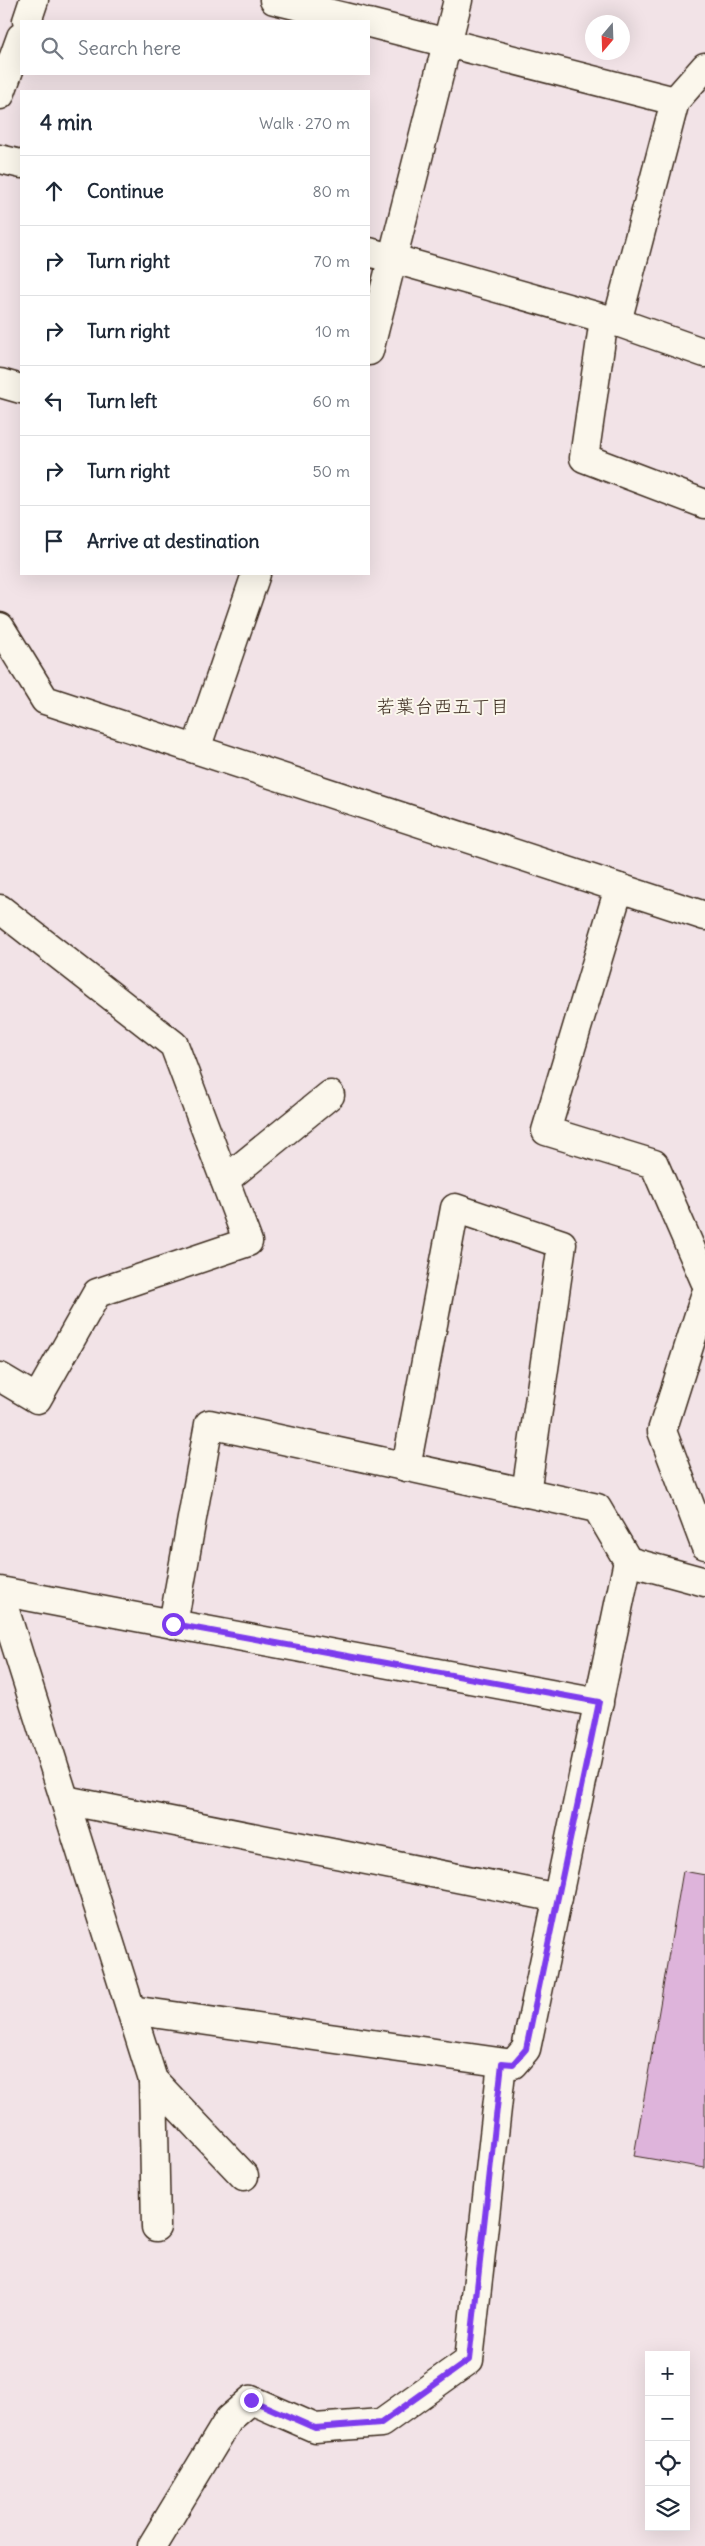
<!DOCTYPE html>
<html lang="en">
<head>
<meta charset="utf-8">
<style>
	body { margin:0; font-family:Delius,"Klee One",sans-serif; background:#f6f6f7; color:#1f2937 }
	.controls { position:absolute; right:15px; bottom:15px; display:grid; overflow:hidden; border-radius:0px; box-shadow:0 5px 20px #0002 }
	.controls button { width:45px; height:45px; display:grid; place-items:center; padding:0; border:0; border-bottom:1px solid #e0e1e3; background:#fff; color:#1f2937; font:25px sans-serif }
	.compass { position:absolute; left:585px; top:15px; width:45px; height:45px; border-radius:50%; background:#fff; box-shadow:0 5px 20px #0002; rotate:199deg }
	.stop { position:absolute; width:15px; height:15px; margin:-11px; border:4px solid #7c3aed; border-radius:50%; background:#fff }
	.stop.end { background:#7c3aed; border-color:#fff; box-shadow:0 1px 5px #0008 }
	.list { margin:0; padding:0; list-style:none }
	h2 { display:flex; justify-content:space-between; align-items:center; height:65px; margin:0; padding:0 20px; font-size:21px }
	h2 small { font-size:16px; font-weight:400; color:#747a83 }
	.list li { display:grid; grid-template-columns:32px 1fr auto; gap:15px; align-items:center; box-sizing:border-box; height:70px; padding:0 20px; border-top:1px solid #e0e1e3 }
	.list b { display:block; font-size:19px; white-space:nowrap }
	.list em { font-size:16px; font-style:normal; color:#747a83 }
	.icon { flex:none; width:28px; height:28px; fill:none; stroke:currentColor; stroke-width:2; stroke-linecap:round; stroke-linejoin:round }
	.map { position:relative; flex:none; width:705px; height:2546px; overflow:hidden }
	.search { position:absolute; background:#fff; box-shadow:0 5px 20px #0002; left:20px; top:20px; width:350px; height:55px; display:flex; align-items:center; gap:12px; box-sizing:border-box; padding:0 18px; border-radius:0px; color:#747a83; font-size:19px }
	.panel { position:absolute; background:#fff; box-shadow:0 5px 20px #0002; left:20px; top:90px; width:350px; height:485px; border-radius:0px }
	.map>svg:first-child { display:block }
	.building { fill:#deb4db; stroke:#3b2a1e }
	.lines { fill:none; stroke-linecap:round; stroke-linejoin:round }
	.minor-casing { stroke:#3b2a1e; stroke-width:31 }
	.minor { stroke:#fbf7ec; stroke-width:28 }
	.route { stroke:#7c3aed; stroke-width:6 }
	.labels { text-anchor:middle; stroke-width:4; stroke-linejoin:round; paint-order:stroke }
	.neighbourhood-label { font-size:19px; fill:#3b2a1e; stroke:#fbf7ec }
</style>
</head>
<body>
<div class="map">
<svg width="705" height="2546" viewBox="0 0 705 2546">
	<rect width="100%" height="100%" fill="#f2e3e7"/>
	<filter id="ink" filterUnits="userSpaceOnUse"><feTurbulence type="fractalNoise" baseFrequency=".02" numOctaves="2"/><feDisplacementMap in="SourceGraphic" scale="10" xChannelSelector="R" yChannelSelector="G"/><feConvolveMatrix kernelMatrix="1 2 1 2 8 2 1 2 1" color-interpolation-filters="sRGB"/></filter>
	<g filter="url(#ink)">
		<polygon class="building" points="683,1871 705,1875 705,2168 634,2156"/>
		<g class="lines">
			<defs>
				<g id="minor">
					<polyline points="274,0 361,21"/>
					<polyline points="27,21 34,0"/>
					<polyline points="369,23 675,101 617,322"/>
					<polyline points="0,95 21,37"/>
					<polyline points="675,101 705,67"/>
					<polyline points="0,159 21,164"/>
					<polyline points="369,252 617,322 705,353"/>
					<polyline points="604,319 584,458 705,504"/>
					<polyline points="369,351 458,0"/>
					<polyline points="0,383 21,389"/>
					<polyline points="0,627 45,700 705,916"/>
					<polyline points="196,749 256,574"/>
					<polyline points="619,888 546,1131 654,1164 705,1281"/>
					<polyline points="0,909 174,1045 248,1242 97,1293 37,1399 0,1377"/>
					<polyline points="225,1180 330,1095"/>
					<polyline points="705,1296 662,1431 705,1545"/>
					<polyline points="406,1467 455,1208 562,1244 526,1493"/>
					<polyline points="0,1591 173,1624 209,1424 597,1508 628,1561 705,1582"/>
					<polyline points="0,1595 153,2080 244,2176"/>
					<polyline points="173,1624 599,1703"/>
					<polyline points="65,1800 558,1898"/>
					<polyline points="131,2010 513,2064 526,2049 628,1561"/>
					<polyline points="153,2080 156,2227"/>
					<polyline points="152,2546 229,2419 251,2400 315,2428 381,2423 469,2360 502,2063"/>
				</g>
			</defs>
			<use href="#minor" class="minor-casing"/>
			<use href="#minor" class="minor"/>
		</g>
	</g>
	<g class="lines" filter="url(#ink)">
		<polyline class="route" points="173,1624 599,1702 526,2049 513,2064 502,2063 469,2360 381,2423 315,2428 251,2400"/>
	</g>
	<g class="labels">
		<g class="neighbourhood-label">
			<text x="443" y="713">若葉台西五丁目</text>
		</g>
	</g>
</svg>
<div class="controls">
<button>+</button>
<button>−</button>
<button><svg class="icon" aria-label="locate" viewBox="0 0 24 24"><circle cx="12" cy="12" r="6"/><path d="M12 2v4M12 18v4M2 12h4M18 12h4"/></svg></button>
<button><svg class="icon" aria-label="layers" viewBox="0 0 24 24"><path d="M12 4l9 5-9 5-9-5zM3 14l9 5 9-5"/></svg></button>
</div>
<svg class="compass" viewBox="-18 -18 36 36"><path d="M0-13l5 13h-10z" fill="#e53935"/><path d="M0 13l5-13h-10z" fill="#747a83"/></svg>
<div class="stop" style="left:173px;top:1624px"></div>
<div class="stop end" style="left:251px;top:2400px"></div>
<div class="search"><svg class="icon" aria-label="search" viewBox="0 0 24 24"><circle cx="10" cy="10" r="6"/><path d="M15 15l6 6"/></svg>Search here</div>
<section class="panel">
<h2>4 min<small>Walk · 270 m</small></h2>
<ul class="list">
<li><svg class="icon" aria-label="ahead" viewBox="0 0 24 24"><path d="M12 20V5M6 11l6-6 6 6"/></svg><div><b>Continue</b></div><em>80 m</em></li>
<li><svg class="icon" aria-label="right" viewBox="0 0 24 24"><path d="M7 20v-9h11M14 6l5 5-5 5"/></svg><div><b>Turn right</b></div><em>70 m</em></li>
<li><svg class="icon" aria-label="right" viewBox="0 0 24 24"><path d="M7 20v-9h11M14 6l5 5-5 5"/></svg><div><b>Turn right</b></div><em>10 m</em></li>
<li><svg class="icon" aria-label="left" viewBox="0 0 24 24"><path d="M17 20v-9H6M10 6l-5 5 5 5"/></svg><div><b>Turn left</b></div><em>60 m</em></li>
<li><svg class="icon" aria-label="right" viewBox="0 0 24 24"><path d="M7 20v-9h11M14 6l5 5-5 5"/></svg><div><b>Turn right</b></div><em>50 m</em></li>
<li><svg class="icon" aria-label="arrive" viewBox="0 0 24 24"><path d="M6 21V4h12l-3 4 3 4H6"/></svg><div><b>Arrive at destination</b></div></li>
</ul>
</section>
</div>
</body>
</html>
